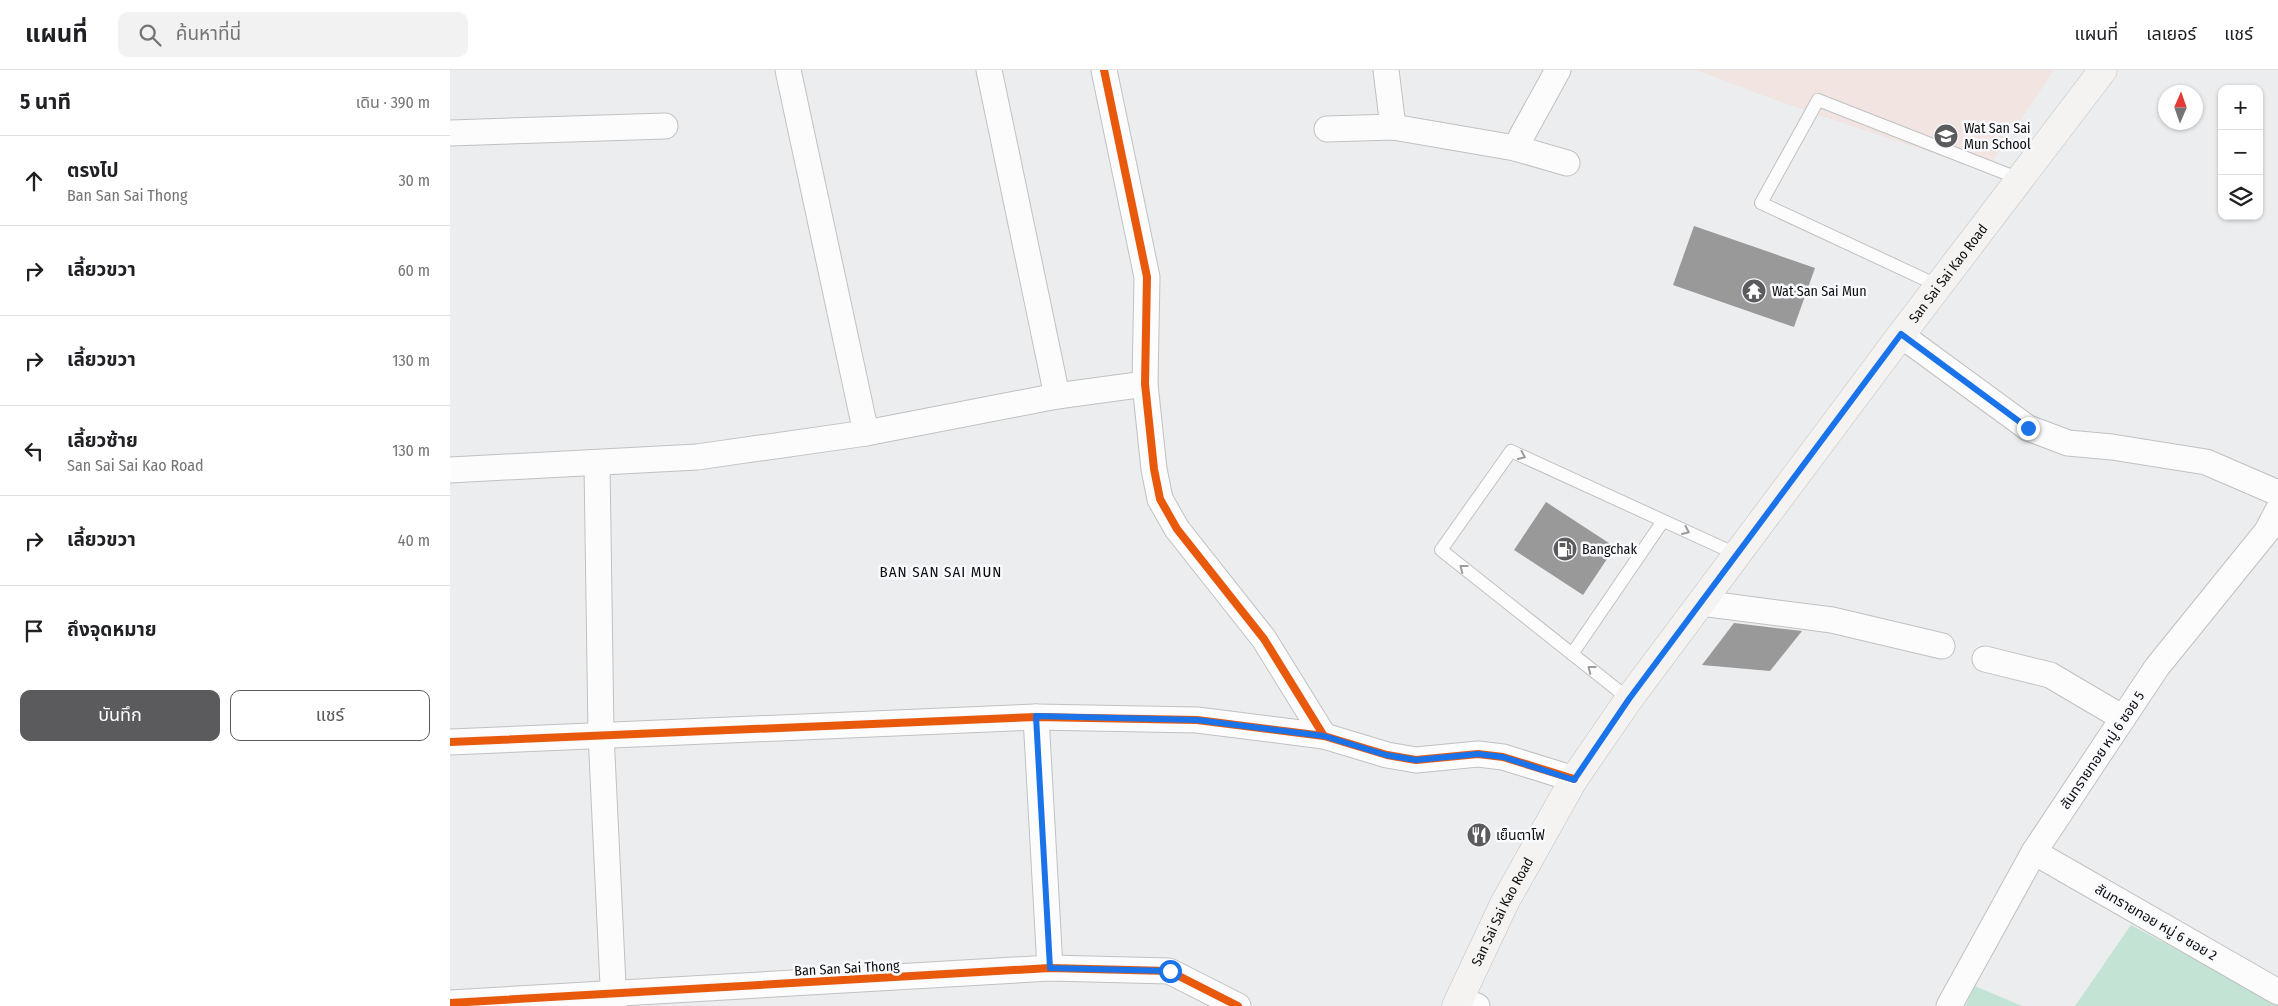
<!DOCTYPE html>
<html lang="th">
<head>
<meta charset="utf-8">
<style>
	body { margin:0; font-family:"Fira Sans Condensed","Noto Sans Thai",sans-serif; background:#f2f2f2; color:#202124 }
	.controls { position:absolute; right:15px; top:15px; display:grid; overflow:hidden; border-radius:10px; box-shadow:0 1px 4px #0004 }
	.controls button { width:45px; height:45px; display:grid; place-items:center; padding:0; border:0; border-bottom:1px solid #e0e0e0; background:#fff; color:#202124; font:25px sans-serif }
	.compass { position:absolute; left:1708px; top:15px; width:45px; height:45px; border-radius:50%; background:#fff; box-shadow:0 1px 4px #0004; rotate:2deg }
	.stop { position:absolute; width:15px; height:15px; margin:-11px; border:4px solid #1a73e8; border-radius:50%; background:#fff }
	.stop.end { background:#1a73e8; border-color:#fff; box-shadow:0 1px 5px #0008 }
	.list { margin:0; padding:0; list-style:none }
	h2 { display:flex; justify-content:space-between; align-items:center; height:65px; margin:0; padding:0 20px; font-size:21px }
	h2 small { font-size:16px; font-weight:400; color:#757577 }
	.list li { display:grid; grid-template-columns:32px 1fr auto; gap:15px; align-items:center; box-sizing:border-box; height:90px; padding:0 20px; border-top:1px solid #e0e0e0 }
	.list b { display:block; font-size:19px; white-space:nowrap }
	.list p { margin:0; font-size:16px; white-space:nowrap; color:#757577 }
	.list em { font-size:16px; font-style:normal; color:#757577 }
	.actions { display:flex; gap:10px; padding:15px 20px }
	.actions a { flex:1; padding:11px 0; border:1px solid #5b5b5d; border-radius:10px; text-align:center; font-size:18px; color:#5b5b5d }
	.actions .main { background:#5b5b5d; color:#fff }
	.icon { flex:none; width:28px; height:28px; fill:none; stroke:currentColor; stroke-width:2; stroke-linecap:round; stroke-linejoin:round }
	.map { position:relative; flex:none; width:1828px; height:936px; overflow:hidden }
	header { display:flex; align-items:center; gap:30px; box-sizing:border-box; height:70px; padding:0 25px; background:#fff; border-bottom:1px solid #e0e0e0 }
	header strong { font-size:24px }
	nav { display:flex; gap:28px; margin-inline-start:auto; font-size:18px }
	.search { width:350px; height:45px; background:#f2f2f2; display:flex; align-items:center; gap:12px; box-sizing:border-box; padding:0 18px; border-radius:10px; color:#757577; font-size:19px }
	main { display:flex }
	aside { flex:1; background:#fff }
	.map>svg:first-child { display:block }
	.education { fill:#f1e4e1 }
	.green { fill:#c3e3d5 }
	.building { fill:#99999a }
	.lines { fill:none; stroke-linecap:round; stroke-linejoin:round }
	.lane-casing { stroke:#c0c1c2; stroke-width:14 }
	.street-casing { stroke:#c0c1c2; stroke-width:27 }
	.secondary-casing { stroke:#c0c1c2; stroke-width:29 }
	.lane { stroke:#fcfcfd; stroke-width:12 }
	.street { stroke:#fcfcfd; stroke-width:25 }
	.secondary { stroke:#f4f3f2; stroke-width:28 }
	.cycleway-casing { stroke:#f8fafd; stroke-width:11 }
	.cycleway { stroke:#e8590c; stroke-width:8 }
	.oneway { stroke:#9c9c9d }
	.route { stroke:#1a73e8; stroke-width:6 }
	.labels { text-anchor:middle; stroke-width:5; stroke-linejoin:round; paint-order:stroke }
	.poi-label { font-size:14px; fill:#0d0d0e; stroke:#f8fafd; text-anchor:start }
	.street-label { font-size:14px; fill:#0d0d0e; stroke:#f8fafd }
	.neighbourhood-label { font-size:15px; letter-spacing:1px; fill:#0d0d0e; stroke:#f8fafd }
</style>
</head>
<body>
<header>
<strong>แผนที่</strong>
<div class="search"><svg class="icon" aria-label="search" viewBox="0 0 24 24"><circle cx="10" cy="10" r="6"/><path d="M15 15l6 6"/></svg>ค้นหาที่นี่</div>
<nav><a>แผนที่</a><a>เลเยอร์</a><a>แชร์</a></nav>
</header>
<main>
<aside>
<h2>5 นาที<small>เดิน · 390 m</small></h2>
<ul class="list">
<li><svg class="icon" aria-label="ahead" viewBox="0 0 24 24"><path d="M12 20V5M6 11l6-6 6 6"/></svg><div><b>ตรงไป</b><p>Ban San Sai Thong</p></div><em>30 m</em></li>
<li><svg class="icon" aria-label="right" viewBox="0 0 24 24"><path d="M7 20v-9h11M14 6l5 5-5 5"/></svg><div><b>เลี้ยวขวา</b></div><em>60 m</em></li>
<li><svg class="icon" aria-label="right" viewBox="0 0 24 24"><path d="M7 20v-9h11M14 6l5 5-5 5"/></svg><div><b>เลี้ยวขวา</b></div><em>130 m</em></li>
<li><svg class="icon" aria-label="left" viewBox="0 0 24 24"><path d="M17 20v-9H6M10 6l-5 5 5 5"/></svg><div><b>เลี้ยวซ้าย</b><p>San Sai Sai Kao Road</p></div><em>130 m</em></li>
<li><svg class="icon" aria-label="right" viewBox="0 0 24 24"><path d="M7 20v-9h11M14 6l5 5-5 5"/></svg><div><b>เลี้ยวขวา</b></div><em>40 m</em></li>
<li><svg class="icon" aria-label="arrive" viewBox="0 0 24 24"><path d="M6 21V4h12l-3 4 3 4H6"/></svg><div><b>ถึงจุดหมาย</b></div></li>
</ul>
<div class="actions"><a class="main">บันทึก</a><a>แชร์</a></div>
</aside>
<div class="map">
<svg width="1828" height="936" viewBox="0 0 1828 936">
	<rect width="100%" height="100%" fill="#ebedef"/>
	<polygon class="education" points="1246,0 1604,0 1536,101 1328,31"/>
	<g class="green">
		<polygon points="1681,855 1828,934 1828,936 1625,936"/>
		<polygon points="1525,916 1572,936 1515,936"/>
	</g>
	<g class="building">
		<polygon points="1244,156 1365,198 1344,257 1223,215"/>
		<polygon points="1096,432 1165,477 1133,525 1064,480"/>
		<polygon points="1284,553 1352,561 1320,601 1252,595"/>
	</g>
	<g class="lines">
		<defs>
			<g id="lane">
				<polyline points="1489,216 1311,133 1368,30 1570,109"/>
				<polyline points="1122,584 1213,451"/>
				<polyline points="1179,629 991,480 1061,381 1286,484"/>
			</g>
			<g id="street">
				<polyline points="338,0 416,363"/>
				<polyline points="539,0 607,326"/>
				<polyline points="654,0 697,207 695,314 704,399 710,429 727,459 814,569 874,666"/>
				<polyline points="936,0 943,57"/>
				<polyline points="877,59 943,57 1065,78 1117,93"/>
				<polyline points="0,63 215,56"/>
				<polyline points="1065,78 1108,0"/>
				<polyline points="1451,265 1578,358 1618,373 1662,377 1756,392 1828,423"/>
				<polyline points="147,394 151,664 164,936"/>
				<polyline points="0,400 247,387 416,363 607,326 695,314"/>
				<polyline points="1251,533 1382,550 1492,576"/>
				<polyline points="1535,589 1600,605 1673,648"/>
				<polyline points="586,647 600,898"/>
				<polyline points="0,672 586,647 747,650 874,666 937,685 966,690 1028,684 1053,687 1124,709"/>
				<polyline points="1584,782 1828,922"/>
				<polyline points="1009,930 1027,936"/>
				<polyline points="0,933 600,898 719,901 788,936"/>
				<polyline points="1499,936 1584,782 1673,648 1707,597 1817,461 1828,440"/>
			</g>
			<g id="secondary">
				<path id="s1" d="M1006,936L1055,832L1124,709L1179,629L1451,265L1653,0"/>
			</g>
		</defs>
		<use href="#lane" class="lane-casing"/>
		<use href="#street" class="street-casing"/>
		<use href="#secondary" class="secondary-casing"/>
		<use href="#lane" class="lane"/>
		<use href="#street" class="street"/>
		<use href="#secondary" class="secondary"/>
		<defs>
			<g id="cycleway">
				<polyline points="654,0 697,207 695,314 704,399 710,429 727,459 814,569 874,666"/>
				<polyline points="0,672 586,647 747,650 874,666 937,685 966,690 1028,684 1053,687 1124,709"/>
				<polyline points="0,933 600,898 719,901 788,936"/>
			</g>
		</defs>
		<use href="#cycleway" class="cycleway-casing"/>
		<use href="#cycleway" class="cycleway"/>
	</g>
	<defs><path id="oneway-chevron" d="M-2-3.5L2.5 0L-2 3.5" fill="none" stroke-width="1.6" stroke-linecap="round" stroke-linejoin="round" transform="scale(1.25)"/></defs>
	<g class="oneway">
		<use href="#oneway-chevron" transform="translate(1072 386) rotate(25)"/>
		<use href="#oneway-chevron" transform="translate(1236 461) rotate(24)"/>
		<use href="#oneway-chevron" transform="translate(1013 498) rotate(-142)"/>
		<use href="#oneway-chevron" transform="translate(1141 599) rotate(-142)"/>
	</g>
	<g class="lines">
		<polyline class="route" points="720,901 600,898 586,646 747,650 874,666 936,685 966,690 1028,684 1053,687 1124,710 1179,629 1451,264 1578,358"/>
	</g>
	<defs>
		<symbol id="school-disc" viewBox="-11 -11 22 22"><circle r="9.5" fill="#5b5b5d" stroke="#f8fafd"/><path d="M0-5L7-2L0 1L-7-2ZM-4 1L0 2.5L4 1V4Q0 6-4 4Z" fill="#fff"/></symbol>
		<symbol id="temple-disc" viewBox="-11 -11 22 22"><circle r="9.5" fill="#5b5b5d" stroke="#f8fafd"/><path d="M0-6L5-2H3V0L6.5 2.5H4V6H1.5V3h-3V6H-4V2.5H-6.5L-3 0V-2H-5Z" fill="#fff"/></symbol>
		<symbol id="fuel-disc" viewBox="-11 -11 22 22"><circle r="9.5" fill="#5b5b5d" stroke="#f8fafd"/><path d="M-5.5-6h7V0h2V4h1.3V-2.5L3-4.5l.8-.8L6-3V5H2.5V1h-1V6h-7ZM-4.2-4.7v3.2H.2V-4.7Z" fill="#fff"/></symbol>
		<symbol id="restaurant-disc" viewBox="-11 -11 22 22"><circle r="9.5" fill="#5b5b5d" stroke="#f8fafd"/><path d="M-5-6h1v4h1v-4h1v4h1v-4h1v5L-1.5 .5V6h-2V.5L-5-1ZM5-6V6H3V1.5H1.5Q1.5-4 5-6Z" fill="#fff"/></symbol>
	</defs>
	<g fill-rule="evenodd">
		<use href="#school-disc" x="1482" y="52" width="28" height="28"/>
		<use href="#temple-disc" x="1290" y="207" width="28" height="28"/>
		<use href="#fuel-disc" x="1101" y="465" width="28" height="28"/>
		<use href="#restaurant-disc" x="1015" y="751" width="28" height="28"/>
	</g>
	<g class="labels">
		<g class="poi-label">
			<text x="1514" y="63">Wat San Sai<tspan x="1514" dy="16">Mun School</tspan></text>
			<text x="1322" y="226">Wat San Sai Mun</text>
			<text x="1132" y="484">Bangchak</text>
			<text x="1046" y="770">เย็นตาโฟ</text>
		</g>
		<g class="street-label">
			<text dy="5" stroke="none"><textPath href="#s1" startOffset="885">San Sai Sai Kao Road</textPath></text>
			<text transform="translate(1652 680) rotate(-56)" y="5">สันทรายทอย หมู่ 6 ซอย 5</text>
			<text dy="5" stroke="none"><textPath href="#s1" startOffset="105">San Sai Sai Kao Road</textPath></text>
			<text transform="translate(1706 852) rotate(30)" y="5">สันทรายทอย หมู่ 6 ซอย 2</text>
			<text transform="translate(397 898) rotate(-3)" y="5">Ban San Sai Thong</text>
		</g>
		<g class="neighbourhood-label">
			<text x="491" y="507">BAN SAN SAI MUN</text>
		</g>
	</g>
</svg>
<div class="controls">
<button>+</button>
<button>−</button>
<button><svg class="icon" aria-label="layers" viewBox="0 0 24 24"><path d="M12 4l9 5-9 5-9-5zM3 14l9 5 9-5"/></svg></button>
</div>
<svg class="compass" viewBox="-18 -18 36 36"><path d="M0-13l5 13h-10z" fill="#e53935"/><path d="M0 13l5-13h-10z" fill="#757577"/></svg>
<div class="stop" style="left:720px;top:901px"></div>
<div class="stop end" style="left:1578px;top:358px"></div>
</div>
</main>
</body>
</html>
